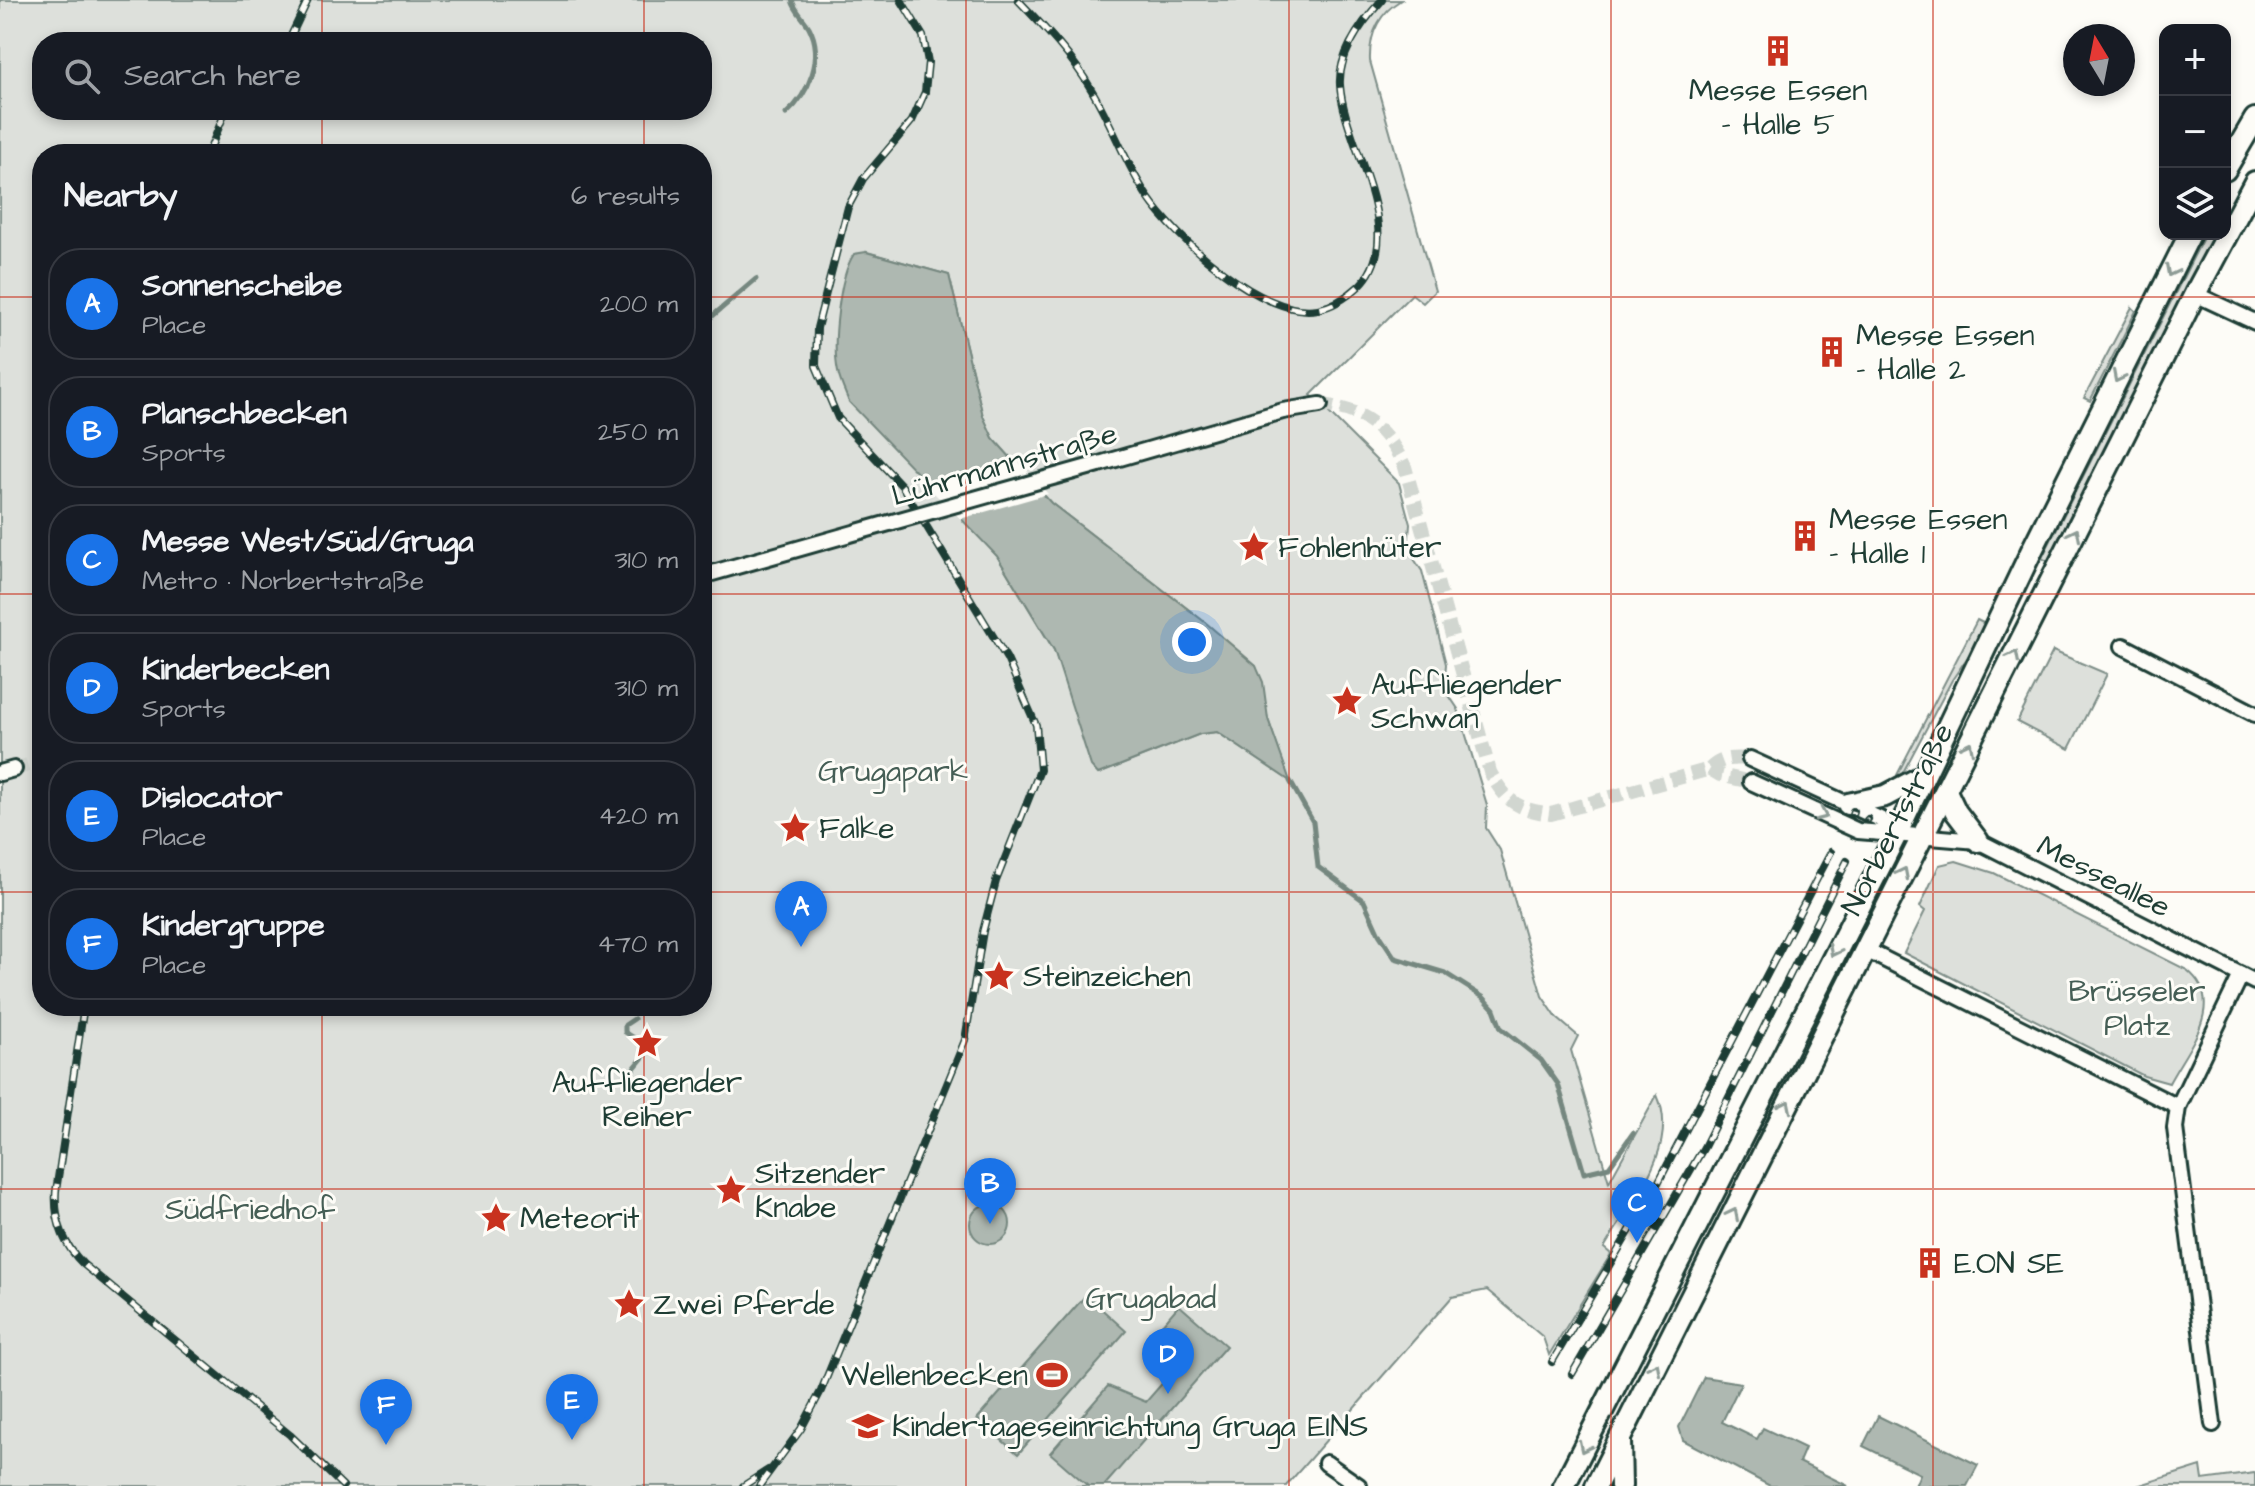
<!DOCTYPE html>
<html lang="en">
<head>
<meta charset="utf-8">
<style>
	body { margin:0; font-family:"Architects Daughter",sans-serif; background:#20242c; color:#f1f3f6 }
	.controls { position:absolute; right:24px; top:24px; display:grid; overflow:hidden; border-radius:16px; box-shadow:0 4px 12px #0003 }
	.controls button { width:72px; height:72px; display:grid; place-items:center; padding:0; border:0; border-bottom:2px solid #363941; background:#171b24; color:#f1f3f6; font:40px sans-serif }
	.compass { position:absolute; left:2063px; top:24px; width:72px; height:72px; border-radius:50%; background:#171b24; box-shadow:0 4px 12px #0003; rotate:350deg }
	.you { position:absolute; left:1192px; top:642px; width:28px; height:28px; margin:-20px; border:6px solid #fff; border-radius:50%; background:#1a73e8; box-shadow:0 0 0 12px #1a73e833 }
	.badge { display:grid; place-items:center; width:52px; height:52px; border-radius:50%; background:#1a73e8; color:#fff; font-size:26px; font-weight:700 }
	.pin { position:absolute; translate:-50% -66px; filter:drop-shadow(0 2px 4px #0008) }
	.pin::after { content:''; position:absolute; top:42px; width:28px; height:24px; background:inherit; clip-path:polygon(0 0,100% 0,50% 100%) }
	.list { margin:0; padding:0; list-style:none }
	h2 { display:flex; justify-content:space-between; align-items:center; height:104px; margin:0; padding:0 32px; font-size:34px }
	h2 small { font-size:26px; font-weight:400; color:#9ea1a6 }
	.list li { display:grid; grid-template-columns:52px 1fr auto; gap:24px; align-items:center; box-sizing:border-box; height:112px; margin:0 16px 16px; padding:0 16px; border:2px solid #363941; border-radius:32px }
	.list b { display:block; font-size:30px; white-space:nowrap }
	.list p { margin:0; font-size:26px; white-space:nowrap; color:#9ea1a6 }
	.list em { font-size:26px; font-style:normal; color:#9ea1a6 }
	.icon { flex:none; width:44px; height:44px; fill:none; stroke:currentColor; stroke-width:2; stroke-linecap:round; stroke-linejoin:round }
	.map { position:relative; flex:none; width:2255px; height:1486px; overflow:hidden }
	.search { position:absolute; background:#171b24; box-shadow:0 4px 12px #0003; left:32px; top:32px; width:680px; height:88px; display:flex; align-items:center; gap:20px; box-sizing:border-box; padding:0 28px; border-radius:32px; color:#9ea1a6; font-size:30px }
	.panel { position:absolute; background:#171b24; box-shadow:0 4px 12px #0003; left:32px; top:144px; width:680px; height:872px; border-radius:32px }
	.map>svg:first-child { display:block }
	.green { fill:#dde0db; stroke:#7e8e88; stroke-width:2; fill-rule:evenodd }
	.water { fill:#aeb8b1; stroke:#75877f; stroke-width:2 }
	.pier { fill:#fdfcf7 }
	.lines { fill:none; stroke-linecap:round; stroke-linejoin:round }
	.stream { stroke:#75877f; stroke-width:5 }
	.street-tunnel { stroke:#d1d6d0; stroke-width:14; stroke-dasharray:14 7; stroke-linecap:butt }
	.street-casing { stroke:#1f3d34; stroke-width:20 }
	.secondary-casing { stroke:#1f3d34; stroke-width:26 }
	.street { stroke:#fdfcf7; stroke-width:14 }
	.secondary { stroke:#fdfcf7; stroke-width:20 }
	.rail-casing { stroke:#1f3d34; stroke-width:8 }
	.rail { stroke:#fdfcf7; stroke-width:5; stroke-dasharray:15; stroke-linecap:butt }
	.street-bridge-casing { stroke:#1f3d34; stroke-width:20; stroke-linecap:butt }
	.street-bridge { stroke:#fdfcf7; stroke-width:14 }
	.oneway { stroke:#8e9c96 }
	.grid { fill:none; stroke:#c8321e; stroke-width:2; stroke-opacity:0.55 }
	.labels { text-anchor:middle; stroke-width:6; stroke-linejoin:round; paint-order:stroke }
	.poi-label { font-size:30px; fill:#1f3d34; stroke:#fdfcf7; text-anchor:start }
	.street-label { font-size:30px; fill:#1f3d34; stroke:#fdfcf7 }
	.park-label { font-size:30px; fill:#455e55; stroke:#fdfcf7 }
</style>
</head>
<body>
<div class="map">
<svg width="2255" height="1486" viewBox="0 0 2255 1486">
	<rect width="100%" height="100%" fill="#fdfcf7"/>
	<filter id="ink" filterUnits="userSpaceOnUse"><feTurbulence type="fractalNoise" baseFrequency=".0125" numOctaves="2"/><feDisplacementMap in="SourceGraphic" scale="16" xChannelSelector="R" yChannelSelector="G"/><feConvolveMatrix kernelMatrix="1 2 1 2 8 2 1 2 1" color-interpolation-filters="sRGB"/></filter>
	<g filter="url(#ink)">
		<g class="green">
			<path d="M0,0H1401C1378,14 1369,35 1370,61L1435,291L1423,303L1412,294L1311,395L1399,483L1410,524L1408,550L1422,571L1446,664L1444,688L1458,709L1487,805L1486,828L1500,850L1542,996L1557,1018L1578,1036L1571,1050L1609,1182L1657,1095C1681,1148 1630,1203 1604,1248L1611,1254L1549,1355L1543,1337L1487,1290L1452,1297L1286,1486H0ZM42,42H702V110H42ZM42,154H702V1006H42ZM867,252L949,275L983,417L993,438L1051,503L1206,623L1256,666L1268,719L1289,780L1217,732L1200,734L1099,774L1054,650L997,556L957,511Z"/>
			<polygon points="2205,234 2217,234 2051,563 2042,558"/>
			<polygon points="2132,307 2136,311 2090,401 2084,398"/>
			<polygon points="1977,620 1989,626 1952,680 1900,778 1897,775"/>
			<polygon points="2053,651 2107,674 2069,749 2017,722"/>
			<path d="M1956,861L1994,873L2187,970C2228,1003 2188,1047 2169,1083L2144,1076L1904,953L1925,911L1920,907L1939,865Z"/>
			<polygon points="2201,1466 2203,1480 2255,1473 2255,1486 2137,1486"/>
		</g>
		<g class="water">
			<path d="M866,252L949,275L983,416L993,438L1051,503L1206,623L1256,666L1263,682L1268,719L1290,781L1217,732L1200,734L1098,774L1091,766L1054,650L997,556L849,402C845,392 840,382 838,372C832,345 839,276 854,254Z"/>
			<circle cx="990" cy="1224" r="20"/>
			<polygon points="1086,1295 1126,1331 1018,1454 977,1419"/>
			<polygon points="1179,1305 1226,1346 1104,1486 1088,1486 1050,1453 1108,1386 1146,1402 1173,1371 1144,1346"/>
			<polygon points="1704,1377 1741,1383 1722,1422 1757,1439 1763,1428 1805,1448 1799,1462 1848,1486 1770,1486 1683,1440 1679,1427"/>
			<polygon points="1878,1416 1978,1465 1967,1486 1915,1486 1920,1474 1863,1446"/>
		</g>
		<polygon class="pier" points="1017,460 1048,494 960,519 927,486"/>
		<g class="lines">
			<g class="stream">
				<path d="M786,114C809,94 825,57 809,27C803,17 795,11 792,0"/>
				<polyline points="702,325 756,279"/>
				<polyline points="1290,781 1313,822 1318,867 1364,901 1379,934 1395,958 1445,973 1483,997 1494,1009 1501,1028 1541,1060 1558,1084 1584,1173 1609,1167 1633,1133"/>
				<polyline points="629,1087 632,1071 645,1055 642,1043 625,1032 625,1025 634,1019"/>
			</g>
			<g class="street-tunnel">
				<path d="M1320,405C1364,409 1386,428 1405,467L1490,772C1507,803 1517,809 1551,814L1710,769C1721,757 1734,758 1750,759"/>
				<polyline points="14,769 42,761"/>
				<polyline points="1710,769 1720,775 1751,782"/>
			</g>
			<defs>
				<g id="street">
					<polyline points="2195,294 2255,322"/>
					<polyline points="1099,464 1283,411 1320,405"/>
					<polyline points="702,576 857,532"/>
					<polyline points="2123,646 2255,714"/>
					<polyline points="1750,759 1880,819 1897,833"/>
					<polyline points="0,773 14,769"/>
					<polyline points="1751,782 1858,831 1978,841 2255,982"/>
					<polyline points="1864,949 2178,1107"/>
					<polyline points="2213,1424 2175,1128 2178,1107 2241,975"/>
					<polyline points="1326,1463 1359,1486"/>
				</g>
				<g id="secondary">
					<polyline points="2225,170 2255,119"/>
					<polyline points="1946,791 1956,812 1978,841"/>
					<polyline points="1848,804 1885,796 1921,777"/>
					<polyline points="1620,1441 1621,1486"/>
					<polyline points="1564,1486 1897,833 2032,550 2190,234"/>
					<polyline points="1596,1486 2195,294 2255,182"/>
				</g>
			</defs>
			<use href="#street" class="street-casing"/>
			<use href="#secondary" class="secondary-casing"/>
			<use href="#street" class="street"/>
			<use href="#secondary" class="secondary"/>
			<defs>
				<g id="rail">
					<path d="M1018,0C1043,26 1073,57 1091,89C1112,124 1125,162 1147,196C1175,238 1264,319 1318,309C1334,306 1347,297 1359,286C1411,235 1343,143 1340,85C1338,54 1363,21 1382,0"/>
					<polyline points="288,42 308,0"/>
					<polyline points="208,154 226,110"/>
					<polyline points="1852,814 1853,811"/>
					<polyline points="1867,820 1868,819"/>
					<path d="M84,1006L56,1191C54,1220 63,1244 83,1264L290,1435L343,1486"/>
					<polyline points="1552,1362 1658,1183 1831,852"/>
					<polyline points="1572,1374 1704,1147 1847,861"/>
					<polyline points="743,1486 768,1470"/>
					<polyline points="759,1486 801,1429 821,1391 965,1040 983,931 996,881 1040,770 1036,725 1007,659 902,486 838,418 816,366 817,328 848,207 863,179 912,121 925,92 928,62 923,36 901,0"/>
				</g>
			</defs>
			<use href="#rail" class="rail-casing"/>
			<use href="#rail" class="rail"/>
			<defs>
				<polyline id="street-bridge" points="857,532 1099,464"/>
			</defs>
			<use href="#street-bridge" class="street-bridge-casing"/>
			<use href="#street-bridge" class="street-bridge"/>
		</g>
		<defs><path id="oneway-chevron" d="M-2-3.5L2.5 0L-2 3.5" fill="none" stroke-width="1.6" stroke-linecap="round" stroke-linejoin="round" transform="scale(2)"/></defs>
		<g class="oneway">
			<use href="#oneway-chevron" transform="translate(2171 271) rotate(117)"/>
			<use href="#oneway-chevron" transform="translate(2118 377) rotate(117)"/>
			<use href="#oneway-chevron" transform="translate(2075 534) rotate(-63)"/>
			<use href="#oneway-chevron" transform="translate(2014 656) rotate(-63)"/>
			<use href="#oneway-chevron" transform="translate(1968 747) rotate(-63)"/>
			<use href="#oneway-chevron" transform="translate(1822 815) rotate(24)"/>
			<use href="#oneway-chevron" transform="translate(1903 873) rotate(-63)"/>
			<use href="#oneway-chevron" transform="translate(1834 951) rotate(117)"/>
			<use href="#oneway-chevron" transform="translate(1786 1106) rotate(-64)"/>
			<use href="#oneway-chevron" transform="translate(1733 1214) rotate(-63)"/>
			<use href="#oneway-chevron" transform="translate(1655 1368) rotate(-63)"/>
			<use href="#oneway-chevron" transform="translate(1584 1447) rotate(116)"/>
		</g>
	</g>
	<path class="grid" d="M322,0V42M644,0V42M966,0V1486M1289,0V1486M1611,0V1486M1933,0V1486M322,110V154M644,110V154M0,297H42M702,297H2255M0,594H42M702,594H2255M0,892H42M702,892H2255M322,1006V1486M644,1006V1486M0,1189H2255"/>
	<defs>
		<symbol id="building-bare" viewBox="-9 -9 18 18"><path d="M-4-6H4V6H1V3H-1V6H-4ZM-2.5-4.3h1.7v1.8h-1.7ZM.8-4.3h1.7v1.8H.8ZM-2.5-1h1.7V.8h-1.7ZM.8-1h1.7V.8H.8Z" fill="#c8321e" stroke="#fdfcf7" stroke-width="2.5" paint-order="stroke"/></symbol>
		<symbol id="sight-bare" viewBox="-9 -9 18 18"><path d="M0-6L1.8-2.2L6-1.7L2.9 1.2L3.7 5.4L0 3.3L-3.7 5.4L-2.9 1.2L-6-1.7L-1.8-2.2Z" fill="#c8321e" stroke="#fdfcf7" stroke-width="2.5" paint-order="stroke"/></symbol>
		<symbol id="stadium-bare" viewBox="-9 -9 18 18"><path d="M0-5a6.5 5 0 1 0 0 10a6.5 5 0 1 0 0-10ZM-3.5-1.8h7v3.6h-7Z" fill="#c8321e" stroke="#fdfcf7" stroke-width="2.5" paint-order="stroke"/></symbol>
		<symbol id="school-bare" viewBox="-9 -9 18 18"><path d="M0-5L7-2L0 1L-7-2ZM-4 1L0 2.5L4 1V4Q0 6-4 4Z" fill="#c8321e" stroke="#fdfcf7" stroke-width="2.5" paint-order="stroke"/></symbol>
	</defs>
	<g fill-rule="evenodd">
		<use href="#building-bare" x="1756" y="29" width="44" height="44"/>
		<use href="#building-bare" x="1810" y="330" width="44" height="44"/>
		<use href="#building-bare" x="1783" y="514" width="44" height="44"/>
		<use href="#sight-bare" x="1232" y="525" width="44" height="44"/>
		<use href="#sight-bare" x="1325" y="679" width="44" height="44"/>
		<use href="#sight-bare" x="773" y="806" width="44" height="44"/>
		<use href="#sight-bare" x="977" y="954" width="44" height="44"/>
		<use href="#sight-bare" x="625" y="1021" width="44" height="44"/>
		<use href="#sight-bare" x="709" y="1168" width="44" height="44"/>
		<use href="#sight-bare" x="474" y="1196" width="44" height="44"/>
		<use href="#building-bare" x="1908" y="1241" width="44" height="44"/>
		<use href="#sight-bare" x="607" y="1282" width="44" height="44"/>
		<use href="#stadium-bare" x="1030" y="1353" width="44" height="44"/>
		<use href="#school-bare" x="846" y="1404" width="44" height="44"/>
	</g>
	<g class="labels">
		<g class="poi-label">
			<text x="1778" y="100" text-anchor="middle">Messe Essen<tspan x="1778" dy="34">- Halle 5</tspan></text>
			<text x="1856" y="345">Messe Essen<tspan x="1856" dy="34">- Halle 2</tspan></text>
			<text x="1829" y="529">Messe Essen<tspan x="1829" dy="34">- Halle 1</tspan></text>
			<text x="1278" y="557">Fohlenhüter</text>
			<text x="1371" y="694">Auffliegender<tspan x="1371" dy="34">Schwan</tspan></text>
			<text x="819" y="838">Falke</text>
			<text x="1023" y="986">Steinzeichen</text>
			<text x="647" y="1092" text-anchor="middle">Auffliegender<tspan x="647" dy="34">Reiher</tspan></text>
			<text x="755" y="1183">Sitzender<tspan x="755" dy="34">Knabe</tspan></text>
			<text x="520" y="1228">Meteorit</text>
			<text x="1954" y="1273">E.ON SE</text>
			<text x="653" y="1314">Zwei Pferde</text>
			<text x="1028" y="1385" text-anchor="end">Wellenbecken</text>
			<text x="892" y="1436">Kindertageseinrichtung Gruga EINS</text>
		</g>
		<g class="street-label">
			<text transform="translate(1004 464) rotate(-16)" y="10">Lührmannstraße</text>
			<text transform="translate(1897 819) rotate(-63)" y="10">Norbertstraße</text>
			<text transform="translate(2104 876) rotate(27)" y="10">Messeallee</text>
		</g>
		<g class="park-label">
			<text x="893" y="781">Grugapark</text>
			<text x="2137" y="1001">Brüsseler<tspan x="2137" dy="34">Platz</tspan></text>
			<text x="250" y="1219">Südfriedhof</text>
			<text x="1151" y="1308">Grugabad</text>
		</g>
	</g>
</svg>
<div class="controls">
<button>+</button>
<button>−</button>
<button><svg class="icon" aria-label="layers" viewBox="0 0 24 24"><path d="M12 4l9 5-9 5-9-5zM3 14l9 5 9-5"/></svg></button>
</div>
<svg class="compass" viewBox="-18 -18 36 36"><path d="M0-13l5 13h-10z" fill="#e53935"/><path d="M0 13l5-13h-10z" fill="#9ea1a6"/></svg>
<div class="you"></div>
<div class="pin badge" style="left:801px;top:947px">A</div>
<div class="pin badge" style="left:990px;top:1224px">B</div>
<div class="pin badge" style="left:1637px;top:1243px">C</div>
<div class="pin badge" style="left:1168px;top:1394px">D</div>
<div class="pin badge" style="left:572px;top:1440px">E</div>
<div class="pin badge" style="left:386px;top:1445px">F</div>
<div class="search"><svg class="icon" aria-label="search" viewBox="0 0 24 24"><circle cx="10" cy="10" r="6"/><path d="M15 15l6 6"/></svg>Search here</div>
<section class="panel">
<h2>Nearby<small>6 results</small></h2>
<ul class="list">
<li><span class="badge">A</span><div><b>Sonnenscheibe</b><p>Place</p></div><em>200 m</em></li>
<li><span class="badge">B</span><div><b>Planschbecken</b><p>Sports</p></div><em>250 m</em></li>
<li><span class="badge">C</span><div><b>Messe West/Süd/Gruga</b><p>Metro · Norbertstraße</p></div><em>310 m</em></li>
<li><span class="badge">D</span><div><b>Kinderbecken</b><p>Sports</p></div><em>310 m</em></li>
<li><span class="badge">E</span><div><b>Dislocator</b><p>Place</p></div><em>420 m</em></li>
<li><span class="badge">F</span><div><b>Kindergruppe</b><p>Place</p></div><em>470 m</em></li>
</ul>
</section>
</div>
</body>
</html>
